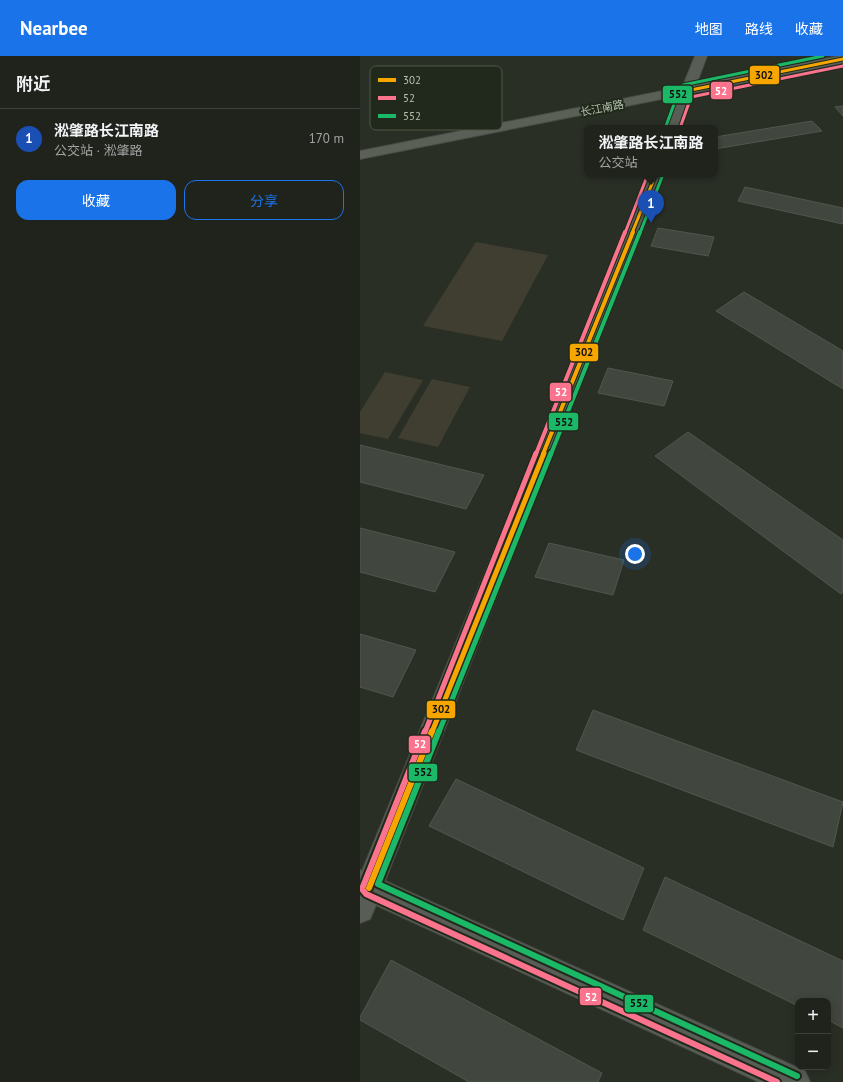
<!DOCTYPE html>
<html lang="zh">
<head>
<meta charset="utf-8">
<style>
	body { margin:0; font-family:"PT Sans","Noto Sans SC",sans-serif; background:#282b25; color:#f1f3f6 }
	.controls { position:absolute; right:12px; bottom:12px; display:grid; overflow:hidden; border-radius:8px; box-shadow:0 2px 10px #0003 }
	.controls button { width:36px; height:36px; display:grid; place-items:center; padding:0; border:0; border-bottom:1px solid #3d403b; background:#20231c; color:#f1f3f6; font:20px sans-serif }
	.you { position:absolute; left:275px; top:498px; width:14px; height:14px; margin:-10px; border:3px solid #fff; border-radius:50%; background:#1a73e8; box-shadow:0 0 0 6px #1a73e833 }
	.badge { display:grid; place-items:center; width:26px; height:26px; border-radius:50%; background:#1a73e8; color:#fff; font-size:13px; font-weight:700 }
	.pin { position:absolute; translate:-50% -33px; filter:drop-shadow(0 1px 2px #0008) }
	.pin::after { content:''; position:absolute; top:21px; width:14px; height:12px; background:inherit; clip-path:polygon(0 0,100% 0,50% 100%) }
	.popup { position:absolute; left:224px; top:69px; width:134px; height:52px; box-sizing:border-box; display:grid; place-content:center; border-radius:8px; background:#20231c; filter:drop-shadow(0 1px 3px #0005); font-size:13px; white-space:nowrap; color:#a2a4a3 }
	.popup b { font-size:15px; color:#f1f3f6 }
	.popup::after { content:''; position:absolute; left:50%; top:100%; margin-left:-8px; border:8px solid transparent; border-top-color:#20231c }
	.list { margin:0; padding:0; list-style:none }
	h2 { display:flex; justify-content:space-between; align-items:center; height:52px; margin:0; padding:0 16px; font-size:17px }
	h2 small { font-size:13px; font-weight:400; color:#a2a4a3 }
	.list li { display:grid; grid-template-columns:26px 1fr auto; gap:12px; align-items:center; box-sizing:border-box; height:60px; padding:0 16px; border-top:1px solid #3d403b }
	.list b { display:block; font-size:15px; white-space:nowrap }
	.list p { margin:0; font-size:13px; white-space:nowrap; color:#a2a4a3 }
	.list em { font-size:13px; font-style:normal; color:#a2a4a3 }
	.actions { display:flex; gap:8px; padding:12px 16px }
	.actions a { flex:1; padding:9px 0; border:1px solid #1a73e8; border-radius:12px; text-align:center; font-size:14px; color:#1a73e8 }
	.actions .main { background:#1a73e8; color:#fff }
	.map { position:relative; flex:none; width:483px; height:1026px; overflow:hidden }
	header { display:flex; align-items:center; gap:24px; box-sizing:border-box; height:56px; padding:0 20px; background:#1a73e8; color:#fff }
	header strong { font-size:19px }
	nav { display:flex; gap:22px; margin-inline-start:auto; font-size:14px }
	main { display:flex }
	aside { flex:1; background:#20231c }
	.map>svg:first-child { display:block }
	.green { fill:#403e30 }
	.building { fill:#41463e; stroke:#51574d }
	.lines { fill:none; stroke-linecap:round; stroke-linejoin:round }
	.minor-casing { stroke:#464a43; stroke-width:2 }
	.major-casing { stroke:#464c43; stroke-width:2 }
	.minor { fill:#585e55; fill-rule:evenodd }
	.major { fill:#5b6057; fill-rule:evenodd }
	.bus-1-far3-casing { stroke:#20291b; stroke-width:5 }
	.bus-1-far2-casing { stroke:#20291b; stroke-width:6 }
	.bus-1-far1-casing { stroke:#20291b; stroke-width:8 }
	.bus-1-casing { stroke:#20291b; stroke-width:10 }
	.bus-2-far3-casing { stroke:#20291b; stroke-width:5 }
	.bus-2-far2-casing { stroke:#20291b; stroke-width:6 }
	.bus-2-far1-casing { stroke:#20291b; stroke-width:8 }
	.bus-2-casing { stroke:#20291b; stroke-width:10 }
	.bus-3-far3-casing { stroke:#20291b; stroke-width:5 }
	.bus-3-far2-casing { stroke:#20291b; stroke-width:6 }
	.bus-3-far1-casing { stroke:#20291b; stroke-width:8 }
	.bus-3-casing { stroke:#20291b; stroke-width:10 }
	.bus-1-far3 { stroke:#f7a600; stroke-width:3 }
	.bus-1-far2 { stroke:#f7a600; stroke-width:4 }
	.bus-1-far1 { stroke:#f7a600; stroke-width:5 }
	.bus-1 { stroke:#f7a600; stroke-width:6 }
	.bus-2-far3 { stroke:#fc738d; stroke-width:3 }
	.bus-2-far2 { stroke:#fc738d; stroke-width:4 }
	.bus-2-far1 { stroke:#fc738d; stroke-width:5 }
	.bus-2 { stroke:#fc738d; stroke-width:6 }
	.bus-3-far3 { stroke:#1ab867; stroke-width:3 }
	.bus-3-far2 { stroke:#1ab867; stroke-width:4 }
	.bus-3-far1 { stroke:#1ab867; stroke-width:5 }
	.bus-3 { stroke:#1ab867; stroke-width:6 }
	.labels { text-anchor:middle; stroke-width:4; stroke-linejoin:round; paint-order:stroke }
	.far-street-label { font-size:11px; fill:#b6c1af; stroke:#20291b }
	.key { fill:#20291b; stroke:#4d5747; stroke-width:1 }
	.key-label { font-size:11px; fill:#b6c1af }
	.line-badge { stroke:#20291b; stroke-width:1.5 }
	.badge-label { font-size:11px; text-anchor:middle; font-weight:bold; fill:#fff }
	.pale-badge-label { font-size:11px; text-anchor:middle; font-weight:bold; fill:#111 }
</style>
</head>
<body>
<header>
<strong>Nearbee</strong>
<nav><a>地图</a><a>路线</a><a>收藏</a></nav>
</header>
<main>
<aside>
<h2>附近<small></small></h2>
<ul class="list">
<li><span class="badge" style="background:#1a4fb4">1</span><div><b>淞肇路长江南路</b><p>公交站 · 淞肇路</p></div><em>170 m</em></li>
</ul>
<div class="actions"><a class="main">收藏</a><a>分享</a></div>
</aside>
<div class="map">
<svg width="483" height="1026" viewBox="0 0 483 1026">
	<rect width="100%" height="100%" fill="#2a2f26"/>
	<g class="green">
		<polygon points="116,186 188,199 142,285 63,270"/>
		<polygon points="25,316 63,324 28,383 0,377 0,356"/>
		<polygon points="72,323 110,331 78,391 38,382"/>
	</g>
	<g class="building">
		<polygon points="483,50 483,60 475,51"/>
		<polygon points="452,65 462,75 355,93 355,81"/>
		<polygon points="385,131 483,152 483,168 378,145"/>
		<polygon points="298,172 354,181 348,200 291,190"/>
		<polygon points="384,236 483,295 483,333 356,255"/>
		<polygon points="248,312 313,325 304,350 238,337"/>
		<polygon points="328,376 483,484 483,536 481,538 295,400"/>
		<polygon points="0,389 124,419 106,453 0,426"/>
		<polygon points="0,472 95,496 75,536 0,516"/>
		<polygon points="189,487 264,504 253,539 175,521"/>
		<polygon points="0,578 56,594 33,641 0,631"/>
		<polygon points="233,654 483,746 473,791 216,694"/>
		<polygon points="96,723 284,812 263,864 69,770"/>
		<polygon points="305,821 483,905 483,972 468,964 468,945 438,945 438,950 283,874"/>
		<polygon points="31,904 242,1017 238,1026 109,1026 0,964 0,961"/>
	</g>
	<g class="lines">
		<defs>
			<g id="minor">
				<polygon points="335,0 347,0 320,72 306,72"/>
				<polygon points="289,118 303,118 25,825 445,1015 450,1026 399,1026 16,849 10,863 0,867 0,814 2,815"/>
			</g>
			<polygon id="major" points="479,0 483,0 483,7 0,103 0,95"/>
		</defs>
		<use href="#minor" class="minor-casing"/>
		<use href="#major" class="major-casing"/>
		<use href="#minor" class="minor"/>
		<use href="#major" class="major"/>
		<defs>
			<g id="bus-1-far3">
				<polyline points="326,35 483,3"/>
				<polyline points="272,177 296,118"/>
			</g>
			<polyline id="bus-1-far2" points="183,398 273,176"/>
			<polyline id="bus-1-far1" points="72,676 184,397"/>
			<polyline id="bus-1" points="9,832 72,675"/>
			<g id="bus-2-far3">
				<polyline points="320,72 331,41 483,10"/>
				<polyline points="265,177 288,118"/>
			</g>
			<polyline id="bus-2-far2" points="176,398 265,176"/>
			<polyline id="bus-2-far1" points="65,676 176,397"/>
			<polyline id="bus-2" points="65,675 2,833 6,838 417,1026"/>
			<g id="bus-3-far3">
				<polyline points="306,70 320,32 323,29 463,0"/>
				<polyline points="280,177 302,121"/>
			</g>
			<polyline id="bus-3-far2" points="191,398 280,176"/>
			<polyline id="bus-3-far1" points="79,676 191,397"/>
			<polyline id="bus-3" points="79,675 18,828 437,1020"/>
		</defs>
		<use href="#bus-1-far3" class="bus-1-far3-casing"/>
		<use href="#bus-1-far2" class="bus-1-far2-casing"/>
		<use href="#bus-1-far1" class="bus-1-far1-casing"/>
		<use href="#bus-1" class="bus-1-casing"/>
		<use href="#bus-2-far3" class="bus-2-far3-casing"/>
		<use href="#bus-2-far2" class="bus-2-far2-casing"/>
		<use href="#bus-2-far1" class="bus-2-far1-casing"/>
		<use href="#bus-2" class="bus-2-casing"/>
		<use href="#bus-3-far3" class="bus-3-far3-casing"/>
		<use href="#bus-3-far2" class="bus-3-far2-casing"/>
		<use href="#bus-3-far1" class="bus-3-far1-casing"/>
		<use href="#bus-3" class="bus-3-casing"/>
		<use href="#bus-1-far3" class="bus-1-far3"/>
		<use href="#bus-1-far2" class="bus-1-far2"/>
		<use href="#bus-1-far1" class="bus-1-far1"/>
		<use href="#bus-1" class="bus-1"/>
		<use href="#bus-2-far3" class="bus-2-far3"/>
		<use href="#bus-2-far2" class="bus-2-far2"/>
		<use href="#bus-2-far1" class="bus-2-far1"/>
		<use href="#bus-2" class="bus-2"/>
		<use href="#bus-3-far3" class="bus-3-far3"/>
		<use href="#bus-3-far2" class="bus-3-far2"/>
		<use href="#bus-3-far1" class="bus-3-far1"/>
		<use href="#bus-3" class="bus-3"/>
	</g>
	<g class="labels">
		<g class="far-street-label">
			<text transform="translate(242 52) rotate(-11)" y="4">长江南路</text>
		</g>
	</g>
	<rect x="10" y="10" width="132" height="64" rx="6" class="key"/>
	<rect x="18" y="22" width="18" height="4" fill="#f7a600"/>
	<rect x="18" y="40" width="18" height="4" fill="#fc738d"/>
	<rect x="18" y="58" width="18" height="4" fill="#1ab867"/>
	<g class="key-label">
		<text x="43" y="28">302</text>
		<text x="43" y="46">52</text>
		<text x="43" y="64">552</text>
	</g>
	<g class="line-badge">
		<rect x="389" y="9" width="31" height="20" rx="4" fill="#f7a600"/>
		<rect x="350" y="25" width="23" height="19" rx="4" fill="#fc738d"/>
		<rect x="302" y="29" width="31" height="19" rx="4" fill="#1ab867"/>
		<rect x="209" y="287" width="30" height="19" rx="4" fill="#f7a600"/>
		<rect x="189" y="326" width="23" height="20" rx="4" fill="#fc738d"/>
		<rect x="188" y="356" width="31" height="19" rx="4" fill="#1ab867"/>
		<rect x="66" y="644" width="30" height="19" rx="4" fill="#f7a600"/>
		<rect x="48" y="679" width="23" height="19" rx="4" fill="#fc738d"/>
		<rect x="48" y="707" width="30" height="19" rx="4" fill="#1ab867"/>
		<rect x="219" y="931" width="23" height="19" rx="4" fill="#fc738d"/>
		<rect x="264" y="938" width="30" height="19" rx="4" fill="#1ab867"/>
	</g>
	<g class="badge-label">
		<text x="361" y="39">52</text>
		<text x="201" y="340">52</text>
		<text x="60" y="692">52</text>
		<text x="231" y="945">52</text>
	</g>
	<g class="pale-badge-label">
		<text x="404" y="23">302</text>
		<text x="318" y="42">552</text>
		<text x="224" y="300">302</text>
		<text x="204" y="370">552</text>
		<text x="81" y="657">302</text>
		<text x="63" y="720">552</text>
		<text x="279" y="951">552</text>
	</g>
</svg>
<div class="controls">
<button>+</button>
<button>−</button>
</div>
<div class="you"></div>
<div class="pin badge" style="left:291px;top:167px;background:#1a4fb4">1</div>
<div class="popup"><b>淞肇路长江南路</b>公交站</div>
</div>
</main>
</body>
</html>
